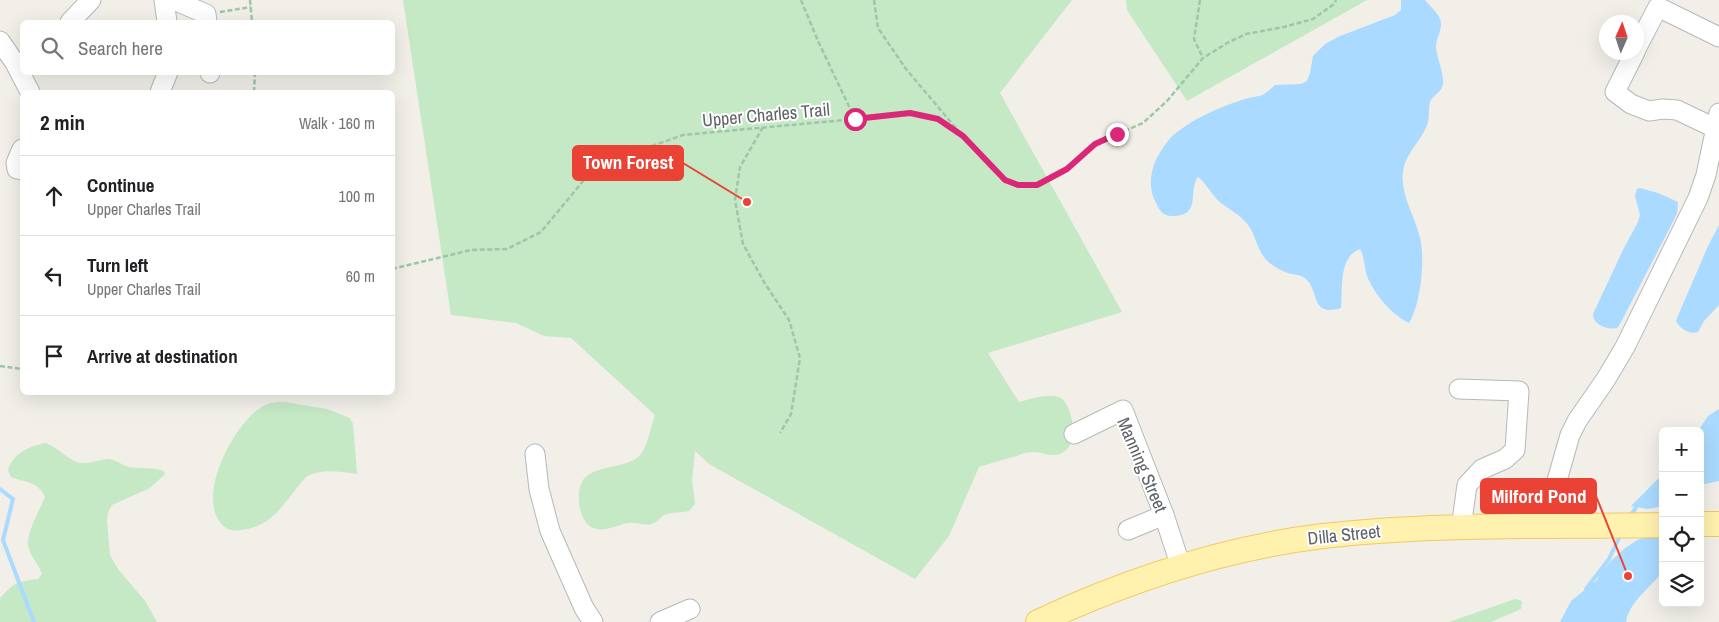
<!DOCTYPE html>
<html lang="en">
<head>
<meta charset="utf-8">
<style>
	body { margin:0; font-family:"Archivo Narrow",sans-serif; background:#f2f2f2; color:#202124 }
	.controls { position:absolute; right:15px; bottom:15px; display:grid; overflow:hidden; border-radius:8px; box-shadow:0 5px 20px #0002 }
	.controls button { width:45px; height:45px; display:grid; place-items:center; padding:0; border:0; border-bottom:1px solid #e0e0e0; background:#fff; color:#202124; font:25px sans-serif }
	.compass { position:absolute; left:1599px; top:15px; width:45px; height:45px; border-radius:50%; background:#fff; box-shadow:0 5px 20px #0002; rotate:3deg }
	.stop { position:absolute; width:15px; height:15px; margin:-11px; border:4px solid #db2777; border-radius:50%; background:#fff }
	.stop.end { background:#db2777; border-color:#fff; box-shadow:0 1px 5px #0008 }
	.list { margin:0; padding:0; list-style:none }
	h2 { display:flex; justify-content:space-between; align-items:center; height:65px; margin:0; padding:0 20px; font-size:21px }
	h2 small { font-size:16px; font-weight:400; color:#757577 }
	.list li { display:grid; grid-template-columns:32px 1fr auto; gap:15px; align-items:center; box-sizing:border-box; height:80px; padding:0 20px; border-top:1px solid #e0e0e0 }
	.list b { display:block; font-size:19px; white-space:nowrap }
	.list p { margin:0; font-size:16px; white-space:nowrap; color:#757577 }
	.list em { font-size:16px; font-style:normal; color:#757577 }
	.icon { flex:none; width:28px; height:28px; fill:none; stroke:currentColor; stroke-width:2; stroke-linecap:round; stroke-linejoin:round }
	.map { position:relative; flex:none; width:1719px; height:622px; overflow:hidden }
	.search { position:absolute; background:#fff; box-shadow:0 5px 20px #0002; left:20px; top:20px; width:375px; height:55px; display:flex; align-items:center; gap:12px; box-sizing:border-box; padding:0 18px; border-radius:8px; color:#757577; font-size:19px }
	.panel { position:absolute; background:#fff; box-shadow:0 5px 20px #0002; left:20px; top:90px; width:375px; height:305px; border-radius:8px }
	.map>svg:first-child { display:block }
	.green { fill:#c5e8c5 }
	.water { fill:#aadaff }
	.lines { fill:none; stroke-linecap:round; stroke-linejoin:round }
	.stream { stroke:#aadaff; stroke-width:4 }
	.minor-casing { stroke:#b5b8bc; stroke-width:21 }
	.major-casing { stroke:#f2c960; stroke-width:26 }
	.path { stroke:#9cc7a9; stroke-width:2.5; stroke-dasharray:5 2.5; stroke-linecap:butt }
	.minor { stroke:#fff; stroke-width:19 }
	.major { stroke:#fff2af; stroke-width:24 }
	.route { stroke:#db2777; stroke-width:6 }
	.labels { text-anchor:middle; stroke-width:4; stroke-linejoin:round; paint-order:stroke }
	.street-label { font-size:18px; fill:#5f6368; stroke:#fff }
	.leader { fill:none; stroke:#ea4335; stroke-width:2 }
	.callout-dot { fill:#ea4335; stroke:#fff; stroke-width:2 }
	.callout { fill:#ea4335; stroke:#ea4335; stroke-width:2 }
	.callout-label { font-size:19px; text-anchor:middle; font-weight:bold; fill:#fff }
</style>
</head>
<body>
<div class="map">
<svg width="1719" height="622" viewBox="0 0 1719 622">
	<rect width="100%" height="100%" fill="#f1efe8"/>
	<g class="green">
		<path d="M403,0H1072L1000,93L1122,312L988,353L1019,402C1029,399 1052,392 1061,398C1073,407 1078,441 1065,451C1052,460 1044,451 1032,452C1027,452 1021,454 1017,456C1004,459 992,463 979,467L949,536L915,579L709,464L695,451L692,480L695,504L689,511C682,513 674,512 667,514C661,515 658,523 651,524C644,526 636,522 628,523C624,523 619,526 614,527C595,533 585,528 580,509C578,500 578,488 583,480C595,463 634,470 643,451C649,440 651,426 655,415L571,338L544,336L516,323L451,315Z"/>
		<polygon points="1126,0 1367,0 1187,101 1127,10"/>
		<path d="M285,402L327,409L350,418L353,424L357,474C340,472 322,468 306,477C293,491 282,511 265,522C257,527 250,529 240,530C230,532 223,528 218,519C200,488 235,423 263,406C270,402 278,402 285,402Z"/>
		<path d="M46,443C58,448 68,460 80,463C89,464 98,460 107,459C116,459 121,465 129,467C141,469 153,467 164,471L165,474L150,488L112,505L108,512L107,520L110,555L118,569L145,601L157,622H0V598C15,582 16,582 38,579L42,574C39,565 32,558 29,549C24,536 40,510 45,497C38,481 26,483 11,477L8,470C13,453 30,446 46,443Z"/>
		<polygon points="1515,599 1522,601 1521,609 1491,622 1449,622"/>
	</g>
	<g class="water">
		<path d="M1401,0H1425C1430,7 1442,15 1441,25C1441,32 1436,39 1436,47C1437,59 1444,72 1443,84C1442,92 1433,95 1430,102C1428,110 1430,118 1427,125C1421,141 1405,154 1403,172C1400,193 1414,215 1419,234C1426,256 1421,304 1409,323C1392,315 1374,294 1367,276C1364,267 1365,258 1360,249C1338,257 1343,289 1341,308C1308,318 1321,287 1303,277C1299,274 1292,275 1288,273C1282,271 1276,268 1271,264C1257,254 1257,237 1248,225C1241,215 1230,210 1221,203C1212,196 1207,184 1198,177C1187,191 1203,216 1172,216C1163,216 1160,211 1156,203C1148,189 1150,170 1158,156C1164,146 1170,136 1180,130C1198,116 1223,106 1245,99C1263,94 1260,99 1275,85L1301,84L1307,81L1310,73L1313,56L1325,44L1340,36L1395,15L1401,10Z"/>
		<path d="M1640,188L1658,193L1678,202L1677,214L1620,324L1617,328C1607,330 1593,325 1593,314L1623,250L1638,222L1640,215L1635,196L1637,189Z"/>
		<path d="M1719,225V305L1704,321L1698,332C1690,335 1680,329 1676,321L1677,318L1708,246Z"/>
		<polygon points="1719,409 1719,481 1700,485 1700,431 1698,431 1708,416"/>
		<polygon points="1663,474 1663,506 1648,509 1631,506"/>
		<path d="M1653,535L1663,541V571C1651,587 1629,602 1626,622H1560L1571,601L1597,580L1600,573L1611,561L1624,549L1637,540Z"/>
	</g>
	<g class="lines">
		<g class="stream">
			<polyline points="0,489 13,499 3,540 34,622"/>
			<polyline points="1630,517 1638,504"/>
			<polyline points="1586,589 1609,559 1621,534"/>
		</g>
		<defs>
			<g id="minor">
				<polyline points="164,0 167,22"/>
				<polyline points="174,0 206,14 207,22"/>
				<polyline points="70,22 91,0"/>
				<polyline points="0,41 15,63 30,92"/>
				<polyline points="1636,49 1658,7 1719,37"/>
				<polyline points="1635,52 1615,92 1631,104 1649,111 1663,109 1677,110 1715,128"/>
				<polyline points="210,72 210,73"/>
				<polyline points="160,92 168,72"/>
				<polyline points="22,149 16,163 17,169 22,170"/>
				<polyline points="1459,389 1519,391 1515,450 1505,459 1482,469 1467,485 1461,528"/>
				<polyline points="1074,434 1123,410 1164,515 1181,567"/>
				<polyline points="535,454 539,489 550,531 584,608 593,622"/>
				<polyline points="1548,526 1552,498 1570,435 1577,421 1606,379 1625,347 1698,198 1706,175 1719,113"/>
				<polyline points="1128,530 1164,515"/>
				<polyline points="660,622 690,609"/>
			</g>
			<g id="major">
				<polyline points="1700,524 1719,524"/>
				<path d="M1038,622C1128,580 1224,548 1323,536C1435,523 1550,527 1663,525"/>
			</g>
		</defs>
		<use href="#minor" class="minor-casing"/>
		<use href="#major" class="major-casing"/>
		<g class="path">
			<polyline points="250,0 252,22"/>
			<polyline points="801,0 818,41 855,119"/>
			<polyline points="874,0 878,28 906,69 960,133"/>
			<polyline points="1200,0 1194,39 1203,58"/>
			<polyline points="220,12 251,7"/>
			<polyline points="254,92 255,72"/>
			<polyline points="763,127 740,167 735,200 743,244 764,282 789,320 800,358 791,414 780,433"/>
			<polyline points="392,269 471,250 507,249 541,232 593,169 612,160 683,135 855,119 910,113 938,119 963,136 1005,180 1018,185 1037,185 1067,169 1095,144 1143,123 1167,101 1203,58 1229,42 1246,34 1284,27 1313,19 1334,4 1336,0"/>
			<polyline points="0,366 22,369"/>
		</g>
		<use href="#minor" class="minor"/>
		<use href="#major" class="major"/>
	</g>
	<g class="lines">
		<polyline class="route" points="855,119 910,113 938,119 963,136 1005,180 1018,185 1037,185 1067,169 1095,144 1117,134"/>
	</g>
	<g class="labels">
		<g class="street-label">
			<text transform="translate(766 115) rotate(-5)" y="6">Upper Charles Trail</text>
			<text transform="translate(1142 465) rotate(67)" y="6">Manning Street</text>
			<text transform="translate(1344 535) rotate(-6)" y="6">Dilla Street</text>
		</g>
	</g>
	<path class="leader" d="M747 202L683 163M1628 576L1596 496"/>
	<g class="callout-dot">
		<circle cx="747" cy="202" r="5"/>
		<circle cx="1628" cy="576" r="5"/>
	</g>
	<g class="callout">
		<rect x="573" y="146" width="110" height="34" rx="5"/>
		<rect x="1481" y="479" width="115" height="34" rx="5"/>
	</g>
	<g class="callout-label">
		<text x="628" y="169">Town Forest</text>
		<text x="1539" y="503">Milford Pond</text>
	</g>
</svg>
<div class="controls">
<button>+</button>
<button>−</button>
<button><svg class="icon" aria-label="locate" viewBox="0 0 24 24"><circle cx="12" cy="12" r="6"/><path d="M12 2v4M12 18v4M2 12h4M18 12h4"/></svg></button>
<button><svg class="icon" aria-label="layers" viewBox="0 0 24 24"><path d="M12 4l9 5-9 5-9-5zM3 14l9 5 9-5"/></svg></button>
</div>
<svg class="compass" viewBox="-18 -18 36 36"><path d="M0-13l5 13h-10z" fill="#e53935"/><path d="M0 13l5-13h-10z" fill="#757577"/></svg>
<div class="stop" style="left:855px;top:119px"></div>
<div class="stop end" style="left:1117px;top:134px"></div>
<div class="search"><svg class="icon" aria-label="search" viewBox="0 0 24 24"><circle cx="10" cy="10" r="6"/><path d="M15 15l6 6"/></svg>Search here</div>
<section class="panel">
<h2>2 min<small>Walk · 160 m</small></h2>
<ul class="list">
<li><svg class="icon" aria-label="ahead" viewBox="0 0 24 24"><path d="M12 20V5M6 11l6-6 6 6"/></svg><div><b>Continue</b><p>Upper Charles Trail</p></div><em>100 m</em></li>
<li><svg class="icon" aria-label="left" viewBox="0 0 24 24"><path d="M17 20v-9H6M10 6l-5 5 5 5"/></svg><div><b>Turn left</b><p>Upper Charles Trail</p></div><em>60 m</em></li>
<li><svg class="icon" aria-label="arrive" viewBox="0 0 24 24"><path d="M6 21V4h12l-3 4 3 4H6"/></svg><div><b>Arrive at destination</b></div></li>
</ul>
</section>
</div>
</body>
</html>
